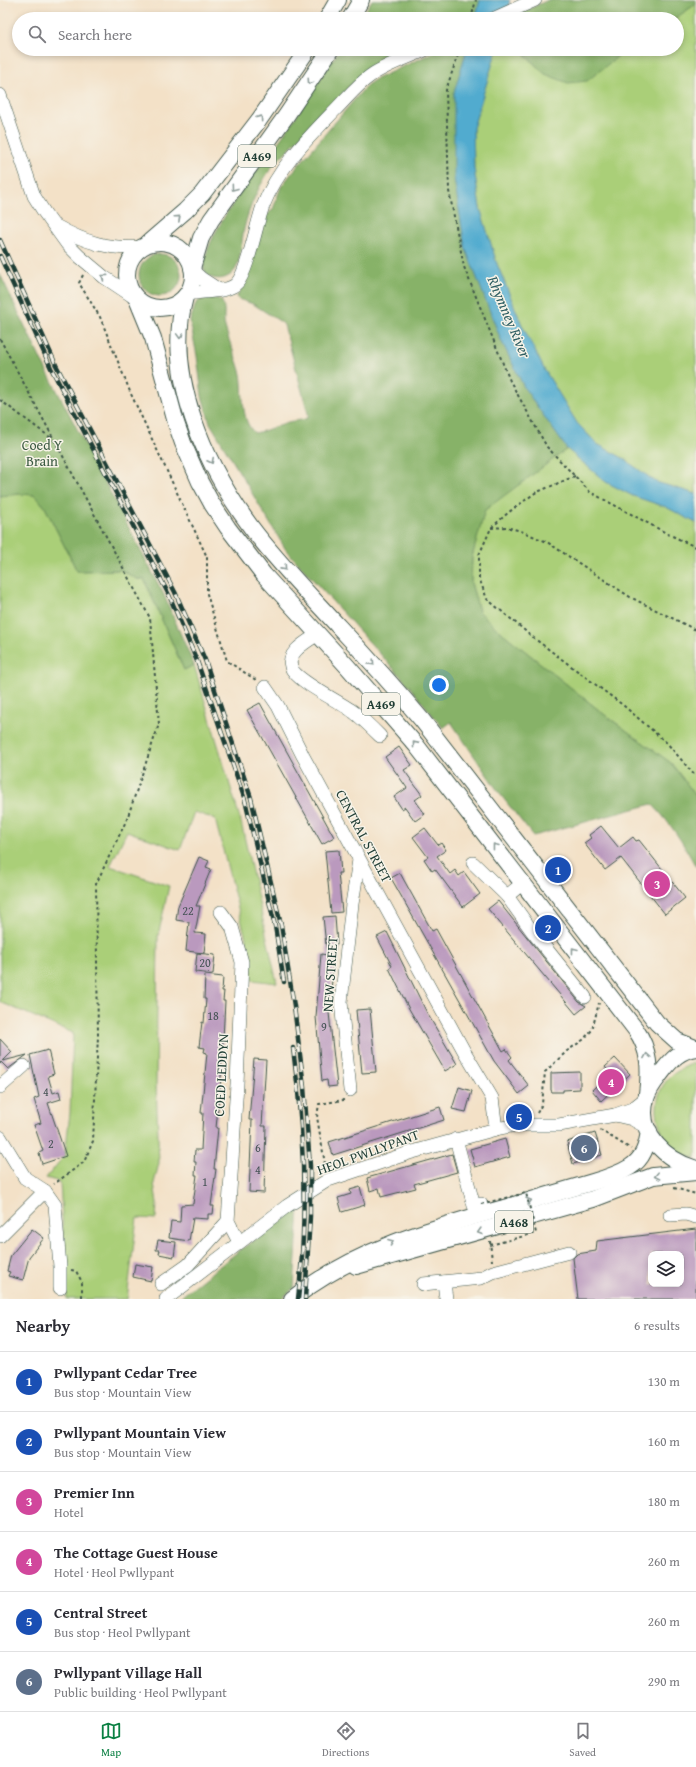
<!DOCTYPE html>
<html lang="en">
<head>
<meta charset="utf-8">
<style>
	body { margin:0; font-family:"Gentium Book Plus",serif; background:#f2f2f3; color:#2b2b33 }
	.controls { position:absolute; right:12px; bottom:12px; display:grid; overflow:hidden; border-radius:8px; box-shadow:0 2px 6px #0003 }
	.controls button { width:36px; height:36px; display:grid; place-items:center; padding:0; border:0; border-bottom:1px solid #e1e1e2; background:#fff; color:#2b2b33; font:20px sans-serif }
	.you { position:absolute; left:439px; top:685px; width:14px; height:14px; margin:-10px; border:3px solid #fff; border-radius:50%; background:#1a73e8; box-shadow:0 0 0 6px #1a73e833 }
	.badge { display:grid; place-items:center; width:26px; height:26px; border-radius:50%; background:#0b8043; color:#fff; font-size:13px; font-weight:700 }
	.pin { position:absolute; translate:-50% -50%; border:2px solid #fff; box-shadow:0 1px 4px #0006 }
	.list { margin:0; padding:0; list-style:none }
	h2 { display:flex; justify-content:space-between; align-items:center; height:52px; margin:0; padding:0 16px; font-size:17px }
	h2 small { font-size:13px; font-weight:400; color:#7c7c81 }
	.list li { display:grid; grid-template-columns:26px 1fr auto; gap:12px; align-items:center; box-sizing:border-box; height:60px; padding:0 16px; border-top:1px solid #e1e1e2 }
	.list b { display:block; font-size:15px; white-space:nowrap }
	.list p { margin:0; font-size:13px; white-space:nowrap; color:#7c7c81 }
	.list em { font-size:13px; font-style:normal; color:#7c7c81 }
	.icon { flex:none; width:22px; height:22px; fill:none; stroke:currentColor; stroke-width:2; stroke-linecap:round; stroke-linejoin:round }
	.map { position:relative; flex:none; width:696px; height:1299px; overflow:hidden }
	.search { position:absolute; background:#fff; box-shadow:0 2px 6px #0003; left:12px; right:12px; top:12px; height:44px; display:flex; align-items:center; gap:10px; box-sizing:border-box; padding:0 14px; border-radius:22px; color:#7c7c81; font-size:15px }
	.sheet { height:412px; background:#fff }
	nav { display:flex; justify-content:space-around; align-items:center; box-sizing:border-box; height:56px; border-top:1px solid #e1e1e2; background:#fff; font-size:11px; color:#7c7c81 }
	nav a { display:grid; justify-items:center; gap:2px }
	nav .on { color:#0b8043 }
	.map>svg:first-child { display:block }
	.green { fill:#aacf78; stroke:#648656 }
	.forest { fill:#87b268; stroke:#53784e }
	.water { fill:#51abcf; stroke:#387482 }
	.building { fill:#ba99be; fill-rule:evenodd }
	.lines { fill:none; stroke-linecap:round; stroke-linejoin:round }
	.minor-casing { stroke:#3f564a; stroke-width:14 }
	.major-casing { stroke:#3f564a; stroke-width:18 }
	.path { stroke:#3f564a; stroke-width:2; stroke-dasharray:3 3; stroke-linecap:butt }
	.minor { stroke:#fff; stroke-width:13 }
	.major { stroke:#fff; stroke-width:16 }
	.rail-casing { stroke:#1f3d34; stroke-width:4.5 }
	.rail { stroke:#f7f3e8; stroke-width:3; stroke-dasharray:9; stroke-linecap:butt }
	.path-bridge { stroke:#3f564a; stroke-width:2; stroke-dasharray:3 3; stroke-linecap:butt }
	.oneway { stroke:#8f9e9a }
	.labels { text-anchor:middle; stroke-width:3; stroke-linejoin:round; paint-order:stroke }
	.number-label { font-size:12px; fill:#465456 }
	.shield { fill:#f7f3e8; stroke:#60746a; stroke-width:1 }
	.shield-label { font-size:13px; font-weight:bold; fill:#1f3d34 }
	.park-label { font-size:14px; fill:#3b5a42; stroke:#f7f3e8 }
	.street-label { font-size:14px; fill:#1f3d34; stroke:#f7f3e8 }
	.water-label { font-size:15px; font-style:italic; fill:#2e5e62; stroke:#f7f3e8 }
</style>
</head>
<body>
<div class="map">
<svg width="696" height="1299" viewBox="0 0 696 1299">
	<rect width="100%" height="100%" fill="#f7f3e8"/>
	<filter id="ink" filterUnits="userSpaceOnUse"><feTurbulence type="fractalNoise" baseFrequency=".025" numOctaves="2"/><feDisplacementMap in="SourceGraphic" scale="8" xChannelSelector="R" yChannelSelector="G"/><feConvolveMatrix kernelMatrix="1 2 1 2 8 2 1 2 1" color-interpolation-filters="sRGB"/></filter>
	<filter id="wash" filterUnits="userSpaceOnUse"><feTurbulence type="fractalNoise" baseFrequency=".012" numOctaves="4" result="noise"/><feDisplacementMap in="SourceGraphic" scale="16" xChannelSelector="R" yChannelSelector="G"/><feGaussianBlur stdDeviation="0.9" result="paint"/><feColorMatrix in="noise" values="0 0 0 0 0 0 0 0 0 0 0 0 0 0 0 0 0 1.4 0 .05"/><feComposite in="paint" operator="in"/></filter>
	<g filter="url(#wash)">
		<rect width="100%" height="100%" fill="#f3e1c7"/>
		<g class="green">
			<polygon points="696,4 696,494 656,482 621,457 597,444 577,423 544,369 522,325 497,264 480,208 474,168 473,128 497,49 519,49 545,74 618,56 627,49 677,49 677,19 674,19"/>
			<polygon points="567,449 606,482 633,496 666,507 696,523 696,796 671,763 605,715 495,627 479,611 471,583 472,557 485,509"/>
			<polygon points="20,494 35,495 45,507 77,571 121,570 137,579 144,579 184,670 194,665 241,822 277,983 252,980 251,958 215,819 194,812 180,850 127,831 110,866 169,886 158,936 156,1084 159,1163 154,1183 157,1203 156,1219 137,1218 127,1299 67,1299 60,1182 46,1178 65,1155 70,1113 73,1033 0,1002 0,496"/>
			<path d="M693,1063H696V1158C661,1154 645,1106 667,1080C674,1072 683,1068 693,1063Z"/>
		</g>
		<g class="forest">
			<polygon points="372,0 480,0 475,19 360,19"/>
			<polygon points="548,0 696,0 696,4 674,19 508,19"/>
			<path d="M340,49H411L358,78L274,164C260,183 249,206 244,229C241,242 242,258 235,270C226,284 201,281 204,263C211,225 259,169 282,137C302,109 320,78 340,49Z"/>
			<path d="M441,49H467L454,93L460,213L465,247L501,340L525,389L567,449L485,510L472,557L471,583L479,611L495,627L605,715L671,763L696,796V867C682,841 672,825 652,804L533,836L500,794L451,722L443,728L410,687L286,550L210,423L202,396L197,356L190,321L196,303C205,296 212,297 221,300C227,309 222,317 225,327C229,343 237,358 241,374C244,390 240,422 255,433C267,431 277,425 288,422C295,420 303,421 309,417L284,325L281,322L253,304L238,299L237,296L245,281L266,216L273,209L281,187L291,174L367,85L376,79Z"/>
			<polygon points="519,49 627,49 587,81 568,83 545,74"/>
			<circle cx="160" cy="275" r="21"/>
			<polygon points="0,274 41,360 163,593 194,665 184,670 144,579 137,579 121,570 77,571 45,507 35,495 20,494 0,496"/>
			<polygon points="299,1209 294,1288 281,1299 178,1299 240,1250"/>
		</g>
		<g class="water">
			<polygon points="480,0 510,0 505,19 475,19"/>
			<polygon points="467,49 497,49 473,128 474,168 480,208 497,264 522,325 544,369 577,423 597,444 621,457 656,482 696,494 696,523 666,507 633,496 606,482 567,449 525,389 501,340 465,247 454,178 454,93"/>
		</g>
		<g id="blocks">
			<g class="building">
				<polygon points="260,703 334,837 322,844 247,710"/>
				<polygon points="399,747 412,765 404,770 422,795 415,800 425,814 415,821 405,807 402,809 394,797 407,788 385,757"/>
				<polygon points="601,826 619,848 633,837 636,841 639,840 685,898 665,914 621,858 605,870 584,843 591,838 589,835"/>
				<polygon points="425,828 438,845 441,843 446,850 437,856 450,874 455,870 459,876 464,872 480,894 463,907 435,869 432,871 424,859 428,857 413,837"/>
				<polygon points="339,850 341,873 338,873 342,912 331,913 325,851"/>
				<polygon points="199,857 209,861 206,867 211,869 196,906 200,906 195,933 206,934 204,953 186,951 189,922 176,920 178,906"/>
				<polygon points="400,873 432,931 436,929 503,1051 506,1049 512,1057 509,1060 529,1086 519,1094 494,1061 391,878"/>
				<polygon points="498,901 579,1002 586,1006 576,1014 488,909"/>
				<polygon points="335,916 337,945 335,946 329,1013 337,1086 328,1087 327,1080 322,1081 316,1017 321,954 327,955 323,917"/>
				<polygon points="387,932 427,1013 457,1064 445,1071 408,1007 389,968 392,966 377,937"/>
				<polygon points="197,953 215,955 213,974 195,972"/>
				<polygon points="205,975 223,977 222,991 224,991 223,1001 225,1001 221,1078 216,1128 218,1128 214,1169 216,1169 211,1206 214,1206 213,1214 208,1214 208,1219 193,1218 189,1241 169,1238 171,1221 180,1222 181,1205 193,1204 197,1175 195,1175 196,1162 194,1162 195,1150 201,1150 203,1113 201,1113 207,1053 204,1052 205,1048 199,1047 202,1022 204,1023 206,999 204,999"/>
				<polygon points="370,1009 376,1072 362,1073 356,1010"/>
				<polygon points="0,1039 12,1052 3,1061 27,1055 8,1069 1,1062 0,1064"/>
				<polygon points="48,1050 54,1074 48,1076 53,1093 59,1091 61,1099 48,1103 66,1156 42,1164 39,1153 43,1151 34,1125 41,1123 34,1099 39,1097 30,1055"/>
				<polygon points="615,1058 630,1074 601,1101 592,1090 610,1073 605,1067"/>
				<polygon points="254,1059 266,1060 262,1126 266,1126 264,1193 249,1192 252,1120 249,1120"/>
				<polygon points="580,1072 580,1089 563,1090 563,1092 552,1092 551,1090 551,1073"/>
				<polygon points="459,1087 472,1091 466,1112 452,1109"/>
				<polygon points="440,1107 444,1120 333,1155 329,1142"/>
				<polygon points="595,1133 602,1155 573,1164 567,1142"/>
				<polygon points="505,1139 510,1157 475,1167 470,1149"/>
				<polygon points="452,1154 457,1172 414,1184 416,1188 381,1197 379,1188 370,1191 367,1178"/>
				<polygon points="360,1187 365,1205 342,1212 338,1198 351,1194 350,1190"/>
				<polygon points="32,1229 44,1238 29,1257 23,1280 8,1276 10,1272 7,1271 11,1255"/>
				<path d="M696,1229V1299H578L573,1258L577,1254L596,1251L597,1241ZM651,1254H681V1284H651Z"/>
				<polygon points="158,1240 176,1242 174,1257 159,1254 160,1250 156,1250"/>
				<polygon points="135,1264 153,1267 151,1281 133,1277"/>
			</g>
		</g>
	</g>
	<g filter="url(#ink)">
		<use href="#blocks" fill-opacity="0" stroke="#3f564a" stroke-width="1"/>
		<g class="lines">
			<defs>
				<g id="minor">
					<polyline points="493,19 535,0"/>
					<polyline points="0,95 34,196 44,212 67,244 80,257 104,277 137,299"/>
					<path d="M56,226C84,242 109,250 142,247"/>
					<polyline points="193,271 202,279 219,290"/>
					<path d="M188,294C201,291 229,293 237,283C248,271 256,225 263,206C278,168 307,139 335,110C346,99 357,85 370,76C387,64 408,58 427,49"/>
					<path d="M318,634C308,641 286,652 291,667C295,681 343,703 355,713C364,720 372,728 380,736"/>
					<polyline points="265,687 278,706 303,756 464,1051 492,1098 496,1129"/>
					<polyline points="473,863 507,896"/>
					<polyline points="523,883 507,896 532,931 585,997"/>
					<polyline points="221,912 232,927 242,962 237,1084 228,1221 239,1242"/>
					<polyline points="0,1087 24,1066"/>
					<polyline points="350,1090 341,1002 352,904 359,860"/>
					<polyline points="615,1115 632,1119 648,1128"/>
					<polyline points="0,1137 25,1178 45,1191"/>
					<polyline points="456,1139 474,1206 481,1204"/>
					<polyline points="670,1215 686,1214 696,1217"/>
					<polyline points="0,1236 45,1191 55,1205 60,1267 60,1288"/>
					<polyline points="444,1282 446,1299"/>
					<polyline points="161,1284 188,1265 228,1221"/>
					<polyline points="423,1284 481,1278 493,1272 569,1252"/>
					<polyline points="166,1299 287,1206 328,1180 409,1153 496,1129 516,1125 559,1125 615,1115 632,1109 646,1098"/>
				</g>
				<g id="major">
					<polyline points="327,19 338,0"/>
					<polyline points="350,19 361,0"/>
					<circle cx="160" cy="275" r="33"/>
					<polyline points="148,243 185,211 202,194 259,120 308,49"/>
					<polyline points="192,268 201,238 211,220 286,116 331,49"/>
					<path d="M185,297C164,374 205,465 251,527C277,562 309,594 339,627C367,657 395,688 422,720L657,1023L677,1041L695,1048"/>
					<path d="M137,299L153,338L176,423L183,443L200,482L212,504L228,528L264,575L347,666L416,745L636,1030C650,1050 650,1070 647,1094"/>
					<path d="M696,1048C680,1050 671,1060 662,1072C656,1080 648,1089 646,1099C636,1134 666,1160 696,1169"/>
					<polyline points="356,1266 593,1199 653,1176 696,1172"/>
					<path d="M292,1299C362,1244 448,1224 532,1200C553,1194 573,1188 593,1182C606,1178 619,1174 630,1167C643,1159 647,1146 649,1131"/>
				</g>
			</defs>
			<use href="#minor" class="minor-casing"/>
			<use href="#major" class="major-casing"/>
			<g class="path">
				<polyline points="471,19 476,0"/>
				<polyline points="460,49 446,90 449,191 464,267 510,381 547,447 590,492 668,534 696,547"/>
				<polyline points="83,275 79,283 100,317 131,394 207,557 207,594 227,661 256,680"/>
				<polyline points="0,339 150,618 159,724 127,819 96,884 98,1036 93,1141 84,1162 54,1184"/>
				<polyline points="0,400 55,441"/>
				<polyline points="575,476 535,493 509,512 491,528 479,555 479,578 487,599 535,639 624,706 667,743 696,777"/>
				<polyline points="491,528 506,527 521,531 547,542 630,597 696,630"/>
				<polyline points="537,1113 542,1104 545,1072 567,1051 583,1040 592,1030 599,1003"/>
				<polyline points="600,1130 631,1149"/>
				<polyline points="326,1170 317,1117 319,1104 344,1100"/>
				<polyline points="674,1188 696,1194"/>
				<polyline points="490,1241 492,1261"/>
				<polyline points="71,1270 76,1271 82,1282 82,1299"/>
			</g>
			<use href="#minor" class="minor"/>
			<use href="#major" class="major"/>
			<defs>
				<g id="rail">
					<polyline points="0,240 56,365 175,592 205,660 251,798 281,925 294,1006 304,1087 310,1166 310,1216 305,1299"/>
					<polyline points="0,256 51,368 169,595 197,661 245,800 275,926 284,982"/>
					<path d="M293,1048C304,1131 308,1216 298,1299"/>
				</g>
			</defs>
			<use href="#rail" class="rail-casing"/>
			<use href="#rail" class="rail"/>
			<polyline class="path-bridge" points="481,1204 526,1193 536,1233 490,1245"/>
		</g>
		<defs><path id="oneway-chevron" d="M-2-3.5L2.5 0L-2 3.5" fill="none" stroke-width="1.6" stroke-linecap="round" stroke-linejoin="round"/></defs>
		<g class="oneway">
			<use href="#oneway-chevron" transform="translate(310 82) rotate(124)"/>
			<use href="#oneway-chevron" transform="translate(260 118) rotate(-54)"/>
			<use href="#oneway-chevron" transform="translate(234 188) rotate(126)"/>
			<use href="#oneway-chevron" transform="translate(178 218) rotate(-42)"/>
			<use href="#oneway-chevron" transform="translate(104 277) rotate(-143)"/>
			<use href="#oneway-chevron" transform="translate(180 336) rotate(92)"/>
			<use href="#oneway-chevron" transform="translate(211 461) rotate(63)"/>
			<use href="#oneway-chevron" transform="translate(284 568) rotate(48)"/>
			<use href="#oneway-chevron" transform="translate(372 663) rotate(47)"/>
			<use href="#oneway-chevron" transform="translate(415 744) rotate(-129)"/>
			<use href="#oneway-chevron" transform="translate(495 846) rotate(-128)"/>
			<use href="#oneway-chevron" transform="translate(574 950) rotate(-128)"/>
			<use href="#oneway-chevron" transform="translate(647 1056) rotate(-99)"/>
			<use href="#oneway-chevron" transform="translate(657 1176) rotate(167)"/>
			<use href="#oneway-chevron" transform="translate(529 1201) rotate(-16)"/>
			<use href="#oneway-chevron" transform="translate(480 1232) rotate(164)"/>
			<use href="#oneway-chevron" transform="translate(391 1242) rotate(-21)"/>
		</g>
	</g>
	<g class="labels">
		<g class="number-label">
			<text x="188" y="915">22</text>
			<text x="205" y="967">20</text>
			<text x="213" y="1020">18</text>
			<text x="324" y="1031">9</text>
			<text x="46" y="1096">4</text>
			<text x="51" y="1148">2</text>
			<text x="258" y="1152">6</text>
			<text x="258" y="1174">4</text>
			<text x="205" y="1186">1</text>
		</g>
		<g class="shield">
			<rect x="238" y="145" width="38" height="22" rx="3"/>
			<rect x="362" y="693" width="38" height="22" rx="3"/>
			<rect x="495" y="1211" width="38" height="22" rx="3"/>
		</g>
		<g class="shield-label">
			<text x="257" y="161">A469</text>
			<text x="381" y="709">A469</text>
			<text x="514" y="1227">A468</text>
		</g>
		<g class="park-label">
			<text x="42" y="450">Coed Y<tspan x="42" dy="16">Brain</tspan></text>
		</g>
		<g class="street-label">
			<text transform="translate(364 836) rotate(62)" y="5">CENTRAL STREET</text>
			<text transform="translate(330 974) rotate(-86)" y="5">NEW STREET</text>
			<text transform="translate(221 1075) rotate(-87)" y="5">COED LEDDYN</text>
			<text transform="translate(368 1152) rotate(-20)" y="5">HEOL PWLLYPANT</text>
		</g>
		<g class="water-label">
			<text transform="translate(509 317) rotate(67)" y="5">Rhymney River</text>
		</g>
	</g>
</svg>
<div class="controls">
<button><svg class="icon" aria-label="layers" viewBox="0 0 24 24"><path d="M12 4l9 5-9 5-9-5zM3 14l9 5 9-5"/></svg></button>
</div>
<div class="you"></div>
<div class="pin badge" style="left:558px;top:870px;background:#1a4fb4">1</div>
<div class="pin badge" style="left:548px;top:928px;background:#1a4fb4">2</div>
<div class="pin badge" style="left:657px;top:884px;background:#d1479c">3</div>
<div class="pin badge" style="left:611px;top:1082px;background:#d1479c">4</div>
<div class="pin badge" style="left:519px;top:1117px;background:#1a4fb4">5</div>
<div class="pin badge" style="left:584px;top:1148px;background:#5c6f8a">6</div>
<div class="search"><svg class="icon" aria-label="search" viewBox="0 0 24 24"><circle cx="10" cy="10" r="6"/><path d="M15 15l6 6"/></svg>Search here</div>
</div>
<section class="sheet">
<h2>Nearby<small>6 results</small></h2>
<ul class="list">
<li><span class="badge" style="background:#1a4fb4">1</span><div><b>Pwllypant Cedar Tree</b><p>Bus stop · Mountain View</p></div><em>130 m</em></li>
<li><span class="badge" style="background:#1a4fb4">2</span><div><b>Pwllypant Mountain View</b><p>Bus stop · Mountain View</p></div><em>160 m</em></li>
<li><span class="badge" style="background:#d1479c">3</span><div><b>Premier Inn</b><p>Hotel</p></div><em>180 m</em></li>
<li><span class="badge" style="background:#d1479c">4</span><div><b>The Cottage Guest House</b><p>Hotel · Heol Pwllypant</p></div><em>260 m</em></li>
<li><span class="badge" style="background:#1a4fb4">5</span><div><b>Central Street</b><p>Bus stop · Heol Pwllypant</p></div><em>260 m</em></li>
<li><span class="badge" style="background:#5c6f8a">6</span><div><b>Pwllypant Village Hall</b><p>Public building · Heol Pwllypant</p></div><em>290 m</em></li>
</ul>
</section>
<nav>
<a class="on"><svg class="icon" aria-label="map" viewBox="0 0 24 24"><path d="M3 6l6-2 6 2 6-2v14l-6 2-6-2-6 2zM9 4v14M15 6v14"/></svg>Map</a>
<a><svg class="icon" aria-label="directions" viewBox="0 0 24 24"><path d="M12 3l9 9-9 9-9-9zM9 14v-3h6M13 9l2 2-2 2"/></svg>Directions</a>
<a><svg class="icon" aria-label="saved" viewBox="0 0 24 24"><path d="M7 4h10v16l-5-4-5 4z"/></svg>Saved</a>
</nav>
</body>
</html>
